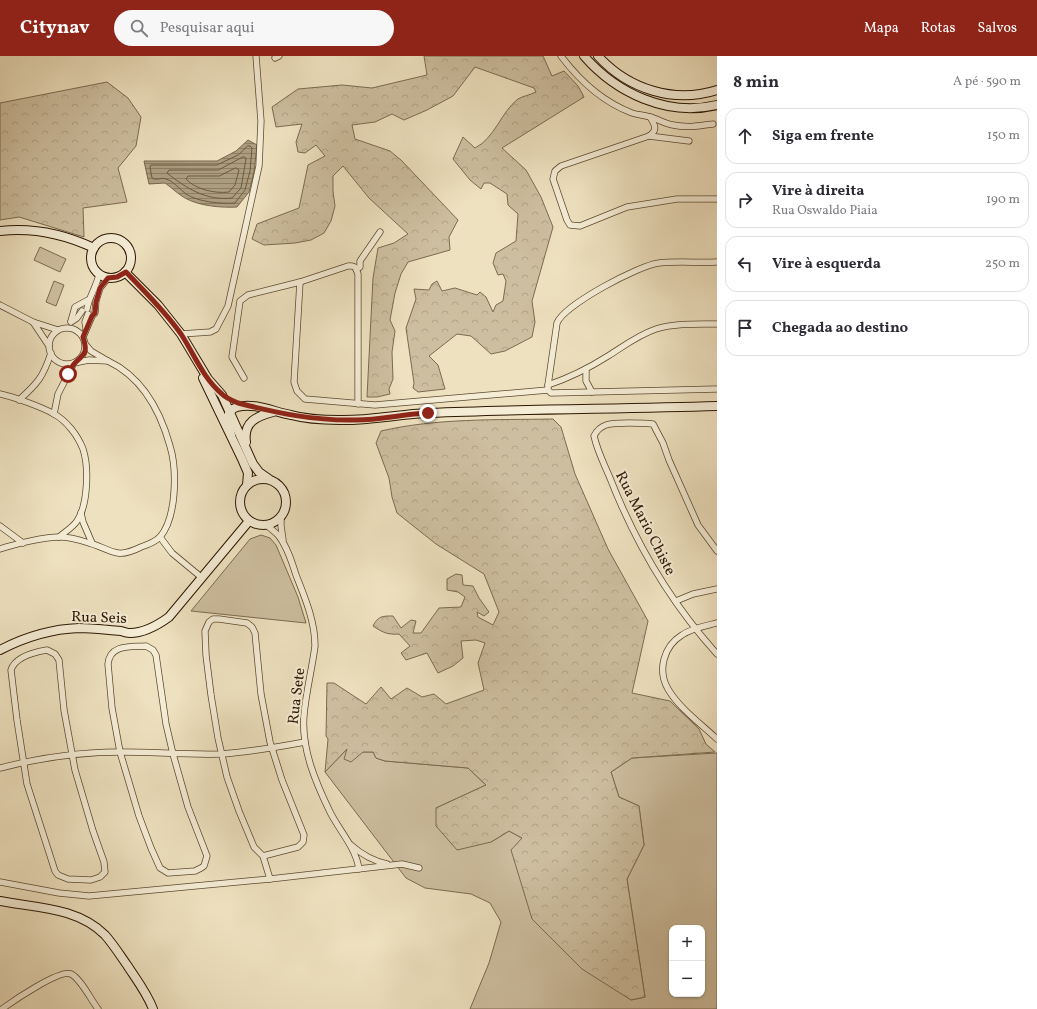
<!DOCTYPE html>
<html lang="pt">
<head>
<meta charset="utf-8">
<style>
	body { margin:0; font-family:Vollkorn,serif; background:#f7f7f7; color:#2b2b33 }
	.controls { position:absolute; right:12px; bottom:12px; display:grid; overflow:hidden; border-radius:8px; box-shadow:0 1px 3px #0004 }
	.controls button { width:36px; height:36px; display:grid; place-items:center; padding:0; border:0; border-bottom:1px solid #e1e1e2; background:#fff; color:#2b2b33; font:20px sans-serif }
	.stop { position:absolute; width:12px; height:12px; margin:-9px; border:3px solid #8f2418; border-radius:50%; background:#fff }
	.stop.end { background:#8f2418; border-color:#fff; box-shadow:0 1px 4px #0008 }
	.list { margin:0; padding:0; list-style:none }
	h2 { display:flex; justify-content:space-between; align-items:center; height:52px; margin:0; padding:0 16px; font-size:17px }
	h2 small { font-size:13px; font-weight:400; color:#7c7c81 }
	.list li { display:grid; grid-template-columns:26px 1fr auto; gap:12px; align-items:center; box-sizing:border-box; height:56px; margin:0 8px 8px; padding:0 8px; border:1px solid #e1e1e2; border-radius:12px }
	.list b { display:block; font-size:15px; white-space:nowrap }
	.list p { margin:0; font-size:13px; white-space:nowrap; color:#7c7c81 }
	.list em { font-size:13px; font-style:normal; color:#7c7c81 }
	.icon { flex:none; width:22px; height:22px; fill:none; stroke:currentColor; stroke-width:2; stroke-linecap:round; stroke-linejoin:round }
	.map { position:relative; flex:none; width:717px; height:953px; overflow:hidden }
	header { display:flex; align-items:center; gap:24px; box-sizing:border-box; height:56px; padding:0 20px; background:#8f2418; color:#fff }
	header strong { font-size:19px }
	nav { display:flex; gap:22px; margin-inline-start:auto; font-size:14px }
	.search { width:280px; height:36px; background:#f7f7f7; display:flex; align-items:center; gap:10px; box-sizing:border-box; padding:0 14px; border-radius:22px; color:#7c7c81; font-size:15px }
	main { display:flex }
	aside { flex:1; background:#fff }
	.map>svg:first-child { display:block }
	.green { fill:#cdbe9f; stroke:#7c6a50; fill-rule:evenodd }
	.forest { fill:url(#forest-crowns); stroke:#7c6a50 }
	.water { fill:url(#water-rules); stroke:#79664c }
	.lines { fill:none; stroke-linecap:round; stroke-linejoin:round }
	.shore { stroke:#6c593f; stroke-width:1 }
	.street-casing { stroke:#5c4930; stroke-width:7 }
	.secondary-casing { stroke:#2c1600; stroke-width:10 }
	.street { stroke:#f4ecd5; stroke-width:5.5 }
	.secondary { stroke:#f4ecd5; stroke-width:8 }
	.route { stroke:#8f2418; stroke-width:5 }
	.labels { text-anchor:middle; stroke-width:4; stroke-linejoin:round; paint-order:stroke }
	.street-label { font-size:15px; fill:#2c1600; stroke:#f4ecd5 }
</style>
</head>
<body>
<header>
<strong>Citynav</strong>
<div class="search"><svg class="icon" aria-label="search" viewBox="0 0 24 24"><circle cx="10" cy="10" r="6"/><path d="M15 15l6 6"/></svg>Pesquisar aqui</div>
<nav><a>Mapa</a><a>Rotas</a><a>Salvos</a></nav>
</header>
<main>
<div class="map">
<svg width="717" height="953" viewBox="0 0 717 953">
	<defs>
		<pattern id="forest-crowns" width="20" height="18" patternUnits="userSpaceOnUse"><rect width="20" height="18" fill="#cdbe9f"/><path d="M2 6a3 3 0 1 1 6 0M12 15a3 3 0 1 1 6 0" fill="none" stroke="#b0a387"/></pattern>
		<pattern id="water-rules" width="6" height="5" patternUnits="userSpaceOnUse"><rect width="6" height="5" fill="#ac9c7e"/><path d="M0 2.5h6" fill="none" stroke="#8c7e65"/></pattern>
	</defs>
	<rect width="100%" height="100%" fill="#eee1bf"/>
	<filter id="stains"><feTurbulence type="fractalNoise" baseFrequency=".005" numOctaves="4"/><feColorMatrix values="0 0 0 0 .2 0 0 0 0 .09 0 0 0 0 .02 0 0 0 .5 -.17"/></filter>
	<radialGradient id="worn" r=".72"><stop offset=".6" stop-color="#630" stop-opacity="0"/><stop offset="1" stop-color="#630" stop-opacity=".3"/></radialGradient>
	<g class="green">
		<polygon points="40,191 66,203 60,216 34,204"/>
		<polygon points="54,225 64,229 56,250 46,246"/>
		<polygon points="261,479 270,482 276,489 298,541 306,567 191,555 250,483"/>
		<path d="M348,692L363,696H373L376,702L385,705L468,712L486,729L436,752L491,786L509,775L522,782L631,944L645,941L627,823L644,789L639,750L619,741L611,716L632,702L717,697V951L716,953H470L489,907L501,866L490,847L471,838L425,832L406,822L325,716ZM672,872H702V938H672Z"/>
	</g>
	<g class="forest">
		<path d="M424,0H543L552,20L564,15L578,30L584,41L502,92L526,114L541,141L553,171L532,245L535,266L532,281L505,295L491,298L471,280L457,278L429,300L438,309L445,333L418,336L413,332L414,327L406,272L416,243L414,233L429,234L432,228L437,225L442,235L455,232L477,239L480,236L486,241L493,256L496,249L503,245L506,225L503,218L498,219L493,207L496,197L516,185L518,158L508,149L507,138L490,127H484L481,133L470,124L453,103L463,81L475,92C495,82 501,56 518,43C523,40 530,39 536,36L534,32L475,11L453,40L427,54L404,64L392,58L375,66L352,69L355,83L390,95L401,104L458,164L449,181L450,194L408,206L401,218L395,237L390,264L395,275L392,296L393,323L389,333L390,338L377,341H367L373,222L378,192L394,187L408,178L369,142L343,110L333,120V135L335,150L331,165L324,177L311,184L295,187L264,189L252,183L257,168L299,152L308,109L325,100L316,89L305,97L298,96L296,86L302,68L276,71L272,51L298,33L342,29L372,32L427,19Z"/>
		<polygon points="107,26 128,42 141,61 136,90 118,112 127,146 83,152 84,181 19,161 0,164 0,47"/>
		<path d="M553,363L561,371L575,418L608,493L648,565L632,637L670,645L699,673L706,688L715,696L632,702L611,716L619,741L639,750L644,789L627,823L645,941L631,944L582,913L532,863L511,794L522,782L509,775L491,786L457,794L436,770V752L486,729L468,712L385,705L376,702L373,696H363L351,706L344,703L347,693L325,716L328,683L326,680L327,627H334L366,648L381,631L391,643L407,632L422,641L434,638L446,648L484,634L478,607L485,587L476,584L461,585L463,602L453,610L438,617L427,597L406,604L401,597L410,590L399,578C387,579 382,576 373,570C378,560 382,560 393,560L401,572L411,564L416,565L413,577H421L439,552L461,551L465,541L458,536L447,534V523L456,518L462,519L463,529L473,530L479,542L489,556L484,560L477,556L478,561L493,569L499,556L484,518L436,488L397,457L392,441L389,422L376,387L381,375C437,362 496,364 553,363Z"/>
	</g>
	<path class="water" d="M248,84L257,89L254,116L249,136L237,151C222,152 199,150 185,142C178,138 172,132 165,127L149,128L144,105H217L236,95Z"/>
	<g class="lines">
		<g class="shore">
			<path d="M248,90H250L252,92L250,115L245,134L235,147C221,148 198,146 186,138C181,134 173,125 166,123C161,121 156,125 152,122L150,111L151,109H217L238,99Z"/>
			<path d="M243,101H245L246,103L241,132L232,142C206,145 186,132 167,117L169,114H218Z"/>
			<path d="M236,112L239,114L235,129L229,136C215,138 195,133 186,123L188,120H219Z"/>
		</g>
		<defs>
			<g id="street">
				<path d="M561,0C579,24 603,46 632,57C638,59 644,59 650,61C658,63 665,68 673,69C687,72 699,70 713,68"/>
				<polyline points="275,2 279,0"/>
				<path d="M650,61C655,69 658,74 649,80L561,110L555,115L553,123L567,164L570,169L580,170L627,151L677,143H717"/>
				<polyline points="649,80 689,85"/>
				<path d="M717,206C698,207 678,205 659,207C639,209 564,249 557,267L548,329V334L551,337L717,333"/>
				<polyline points="357,213 360,211 360,205 380,176"/>
				<polyline points="300,226 348,210 352,210 355,211 358,218 358,348"/>
				<polyline points="0,249 33,266"/>
				<path d="M87,253C89,240 97,230 99,218"/>
				<polyline points="71,265 75,251 88,244"/>
				<polyline points="71,266 77,262 82,255"/>
				<circle cx="67" cy="290" r="18"/>
				<polyline points="86,272 85,266 88,258"/>
				<polyline points="181,278 210,276 216,273 228,250 259,110 261,65 256,0"/>
				<polyline points="83,281 92,260 95,257 96,245 100,232 108,222"/>
				<polyline points="49,290 33,266 58,274"/>
				<polyline points="586,313 586,325 592,336"/>
				<polyline points="244,322 232,301 240,245 248,239 300,226 294,326 297,335 305,343 375,349 548,334"/>
				<path d="M548,329C569,322 589,312 608,300C624,290 638,279 656,273C675,267 697,268 717,268"/>
				<path d="M0,338C14,341 42,351 54,358C67,365 78,380 83,393C89,411 88,449 77,465C73,471 65,476 59,481"/>
				<path d="M19,344C38,327 43,321 51,297"/>
				<polyline points="54,358 58,338 74,307 89,304 108,305 91,295 86,289"/>
				<polyline points="81,457 83,466 92,487"/>
				<polyline points="281,461 281,470 283,484"/>
				<path d="M266,469C270,472 274,475 278,479C287,490 292,506 296,519C305,542 315,565 315,590C312,613 306,636 304,659C301,693 316,727 330,756C339,774 356,792 359,813"/>
				<polyline points="0,470 23,487"/>
				<polyline points="160,481 172,497 201,521"/>
				<path d="M0,493C15,488 44,481 60,481C69,481 80,484 89,487C98,489 110,496 118,497C125,498 135,494 141,491C147,489 156,485 160,481C177,461 177,413 170,390C160,354 142,321 108,305"/>
				<path d="M717,495L698,469L669,404L663,387L653,368C644,367 614,366 606,369C600,371 597,374 594,380C597,394 604,408 610,422C635,486 671,547 717,598"/>
				<polyline points="676,545 693,538 717,533"/>
				<path d="M717,567C705,570 692,572 682,579C664,590 657,614 668,633C679,652 701,668 717,683"/>
				<path d="M146,590L153,594L156,599L166,668L173,698L188,751L207,800L204,810L201,812L195,815L168,817L160,812L151,792L139,760L120,696L112,652L108,608C110,588 130,591 146,590Z"/>
				<path d="M47,594L55,598L59,604L64,654L75,714L93,775L104,806L105,816L100,821L91,824L68,823L58,819L55,815L27,728L17,664L11,614C15,601 35,596 47,594Z"/>
				<path d="M0,712C39,702 80,696 120,696C154,696 187,699 221,698C249,696 278,691 305,686"/>
				<path d="M351,789C361,798 374,805 387,808"/>
				<polyline points="263,800 298,791 303,786 304,779 282,724 270,686 261,638 255,577 252,571 247,567 219,563 213,563 209,566 205,575 206,599 211,639 218,682 227,721 239,755 254,791 263,800 270,823"/>
				<polyline points="0,826 59,837 89,840 270,823 402,808 419,812"/>
				<path d="M2,953C13,945 60,913 71,918C81,923 91,944 98,953"/>
			</g>
			<g id="secondary">
				<path d="M584,0C616,37 667,61 717,49"/>
				<path d="M598,0C628,33 674,48 717,34"/>
				<path d="M0,175C34,171 64,178 94,192"/>
				<circle cx="111" cy="202" r="20"/>
				<polyline points="125,216 158,249 181,278 208,323 222,339 253,408 259,416 269,423"/>
				<polyline points="203,322 242,403 248,417 247,429"/>
				<path d="M231,379C228,369 224,355 237,351C254,346 274,356 291,359C306,363 323,364 339,364C369,365 399,358 429,357C525,353 621,353 717,350"/>
				<path d="M246,386C243,366 257,360 273,356"/>
				<circle cx="263" cy="446" r="23"/>
				<path d="M0,594C25,581 51,573 79,572C93,572 107,574 121,575C124,576 127,577 130,577C144,577 158,569 169,561L249,465"/>
				<path d="M0,845C36,852 77,851 105,879C113,888 120,899 127,909C136,923 147,937 153,953"/>
			</g>
		</defs>
		<use href="#street" class="street-casing"/>
		<use href="#secondary" class="secondary-casing"/>
		<use href="#street" class="street"/>
		<use href="#secondary" class="secondary"/>
	</g>
	<g class="lines">
		<path class="route" d="M68,318C70,315 72,310 75,307C85,297 88,297 83,281L92,260L95,257L96,246L100,232L108,222L117,221L126,216C145,236 165,255 181,278C194,298 203,322 222,338C226,342 233,345 238,347C277,357 315,365 356,364C380,364 404,358 428,357"/>
	</g>
	<g class="labels">
		<g class="street-label">
			<text transform="translate(646 467) rotate(63)" y="5">Rua Mario Chiste</text>
			<text transform="translate(99 561) rotate(2)" y="5">Rua Seis</text>
			<text transform="translate(296 640) rotate(-83)" y="5">Rua Sete</text>
		</g>
	</g>
	<rect width="100%" height="100%" filter="url(#stains)"/>
	<rect width="100%" height="100%" fill="url(#worn)"/>
</svg>
<div class="controls">
<button>+</button>
<button>−</button>
</div>
<div class="stop" style="left:68px;top:318px"></div>
<div class="stop end" style="left:428px;top:357px"></div>
</div>
<aside>
<h2>8 min<small>A pé · 590 m</small></h2>
<ul class="list">
<li><svg class="icon" aria-label="ahead" viewBox="0 0 24 24"><path d="M12 20V5M6 11l6-6 6 6"/></svg><div><b>Siga em frente</b></div><em>150 m</em></li>
<li><svg class="icon" aria-label="right" viewBox="0 0 24 24"><path d="M7 20v-9h11M14 6l5 5-5 5"/></svg><div><b>Vire à direita</b><p>Rua Oswaldo Piaia</p></div><em>190 m</em></li>
<li><svg class="icon" aria-label="left" viewBox="0 0 24 24"><path d="M17 20v-9H6M10 6l-5 5 5 5"/></svg><div><b>Vire à esquerda</b></div><em>250 m</em></li>
<li><svg class="icon" aria-label="arrive" viewBox="0 0 24 24"><path d="M6 21V4h12l-3 4 3 4H6"/></svg><div><b>Chegada ao destino</b></div></li>
</ul>
</aside>
</main>
</body>
</html>
